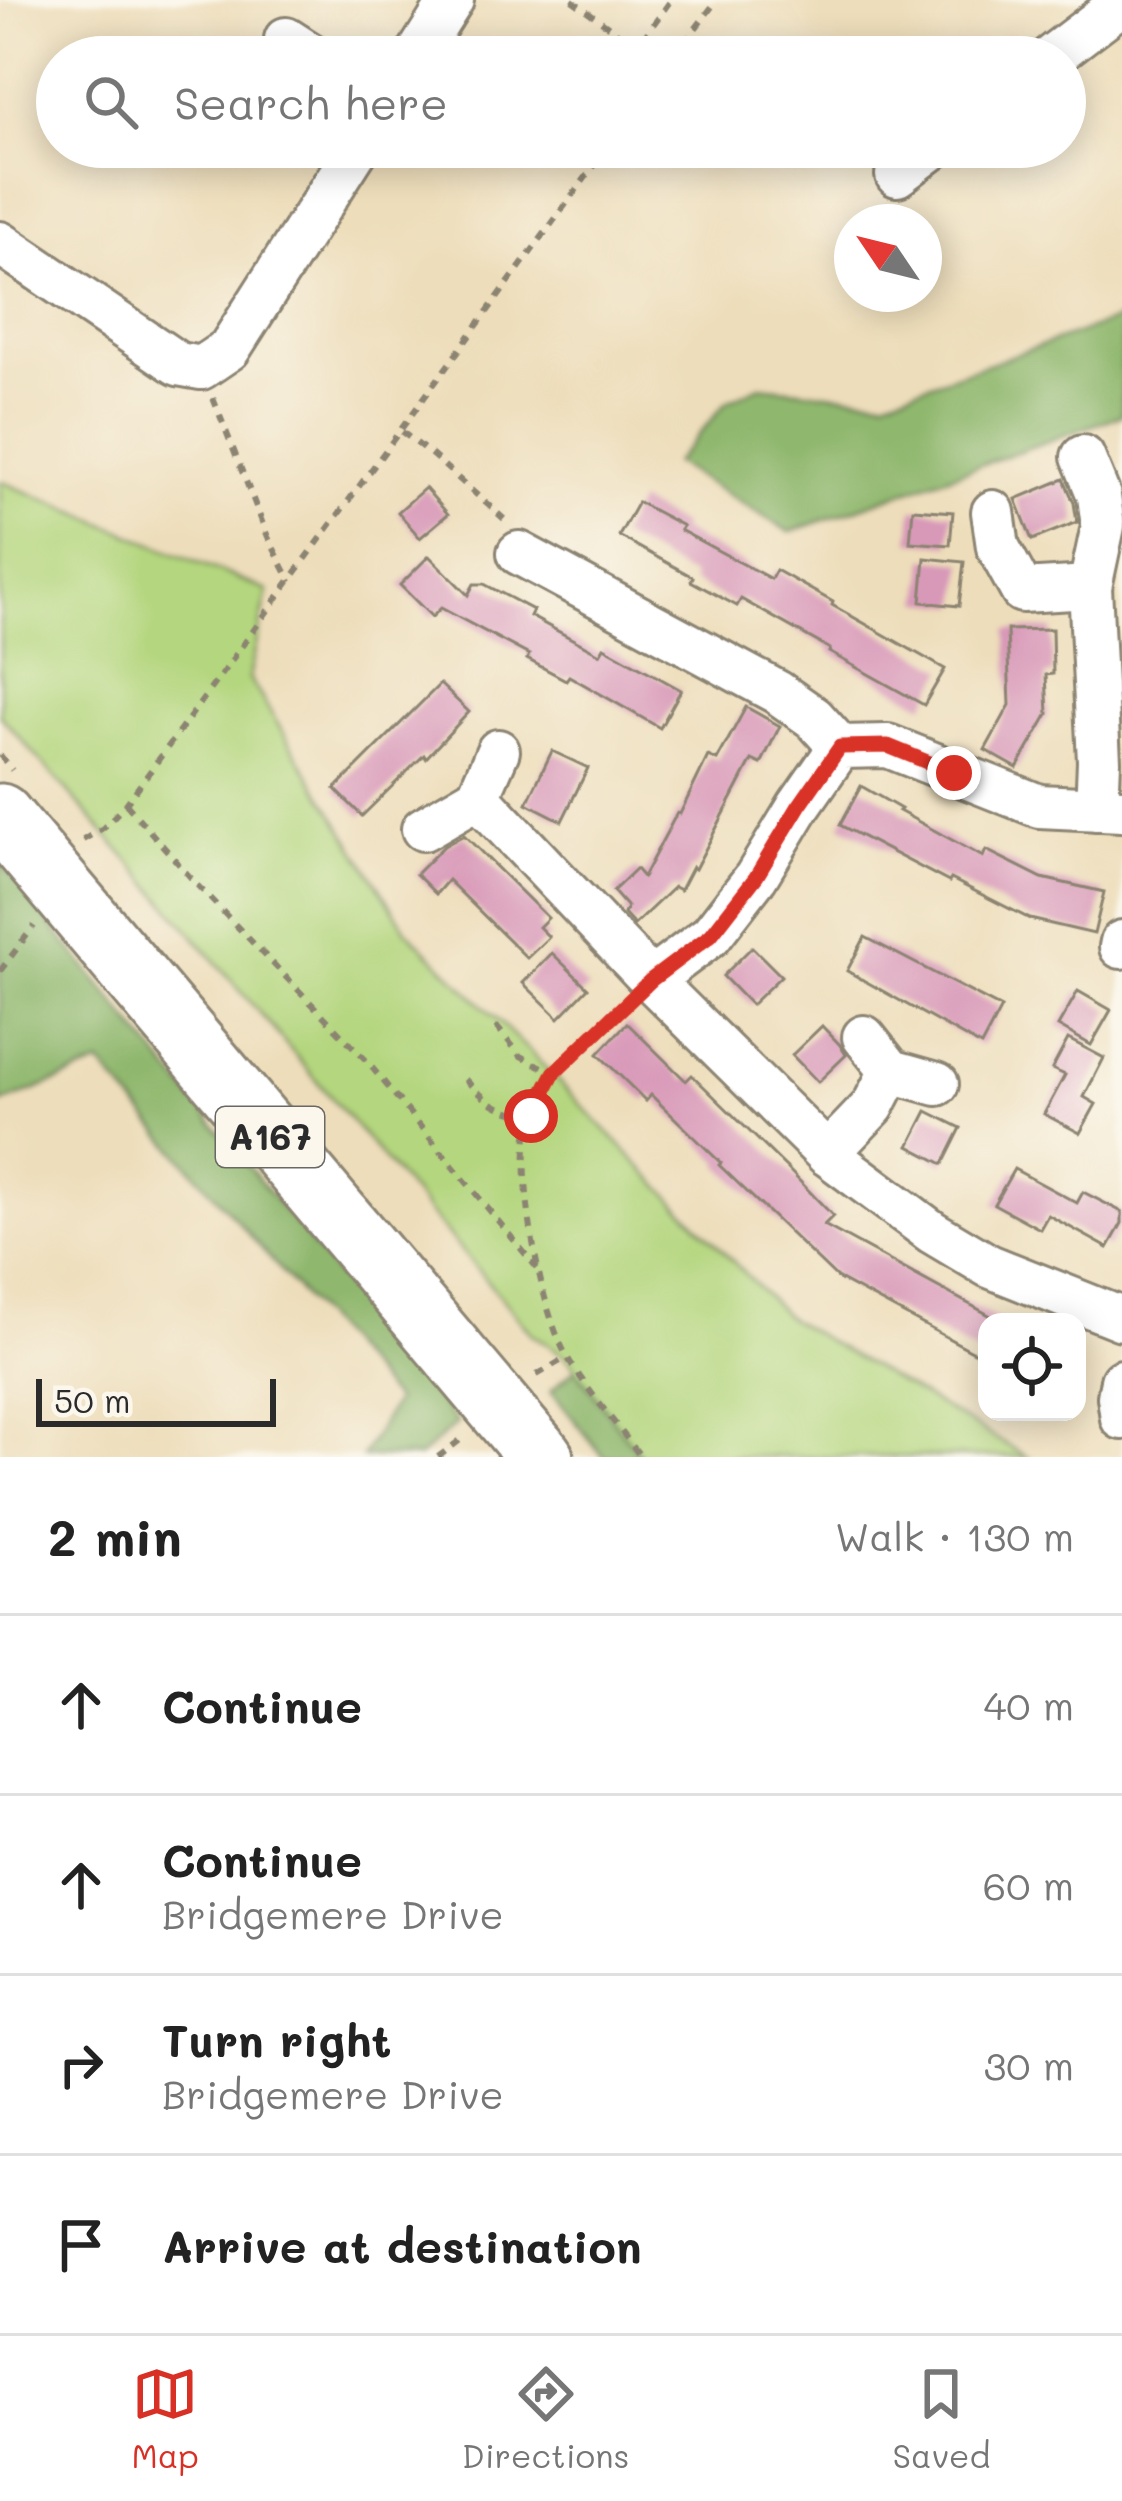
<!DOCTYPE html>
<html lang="en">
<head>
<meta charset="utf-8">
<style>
	body { margin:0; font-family:Mali,sans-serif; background:#f6f6f6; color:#222 }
	.controls { position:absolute; right:36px; bottom:36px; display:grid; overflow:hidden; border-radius:24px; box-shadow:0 6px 30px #0003 }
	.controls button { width:108px; height:108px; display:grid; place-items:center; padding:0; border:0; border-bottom:3px solid #e0e0e0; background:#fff; color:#222; font:60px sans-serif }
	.compass { position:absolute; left:834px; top:204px; width:108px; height:108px; border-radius:50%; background:#fff; box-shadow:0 6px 30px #0003; rotate:305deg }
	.scale { position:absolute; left:36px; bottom:30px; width:240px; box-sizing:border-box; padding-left:12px; border:6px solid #2b2b2b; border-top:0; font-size:33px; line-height:42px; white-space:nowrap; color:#2b2b2b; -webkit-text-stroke:9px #fbf7ec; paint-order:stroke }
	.stop { position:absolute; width:36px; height:36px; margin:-27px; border:9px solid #d93025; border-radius:50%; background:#fff }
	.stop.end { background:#d93025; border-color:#fff; box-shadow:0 3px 12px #0008 }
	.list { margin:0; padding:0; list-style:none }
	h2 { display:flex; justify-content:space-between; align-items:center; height:156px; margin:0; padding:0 48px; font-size:51px }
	h2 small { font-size:39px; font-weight:400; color:#767676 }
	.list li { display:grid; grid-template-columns:78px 1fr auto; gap:36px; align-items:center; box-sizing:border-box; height:180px; padding:0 48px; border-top:3px solid #e0e0e0 }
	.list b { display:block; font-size:45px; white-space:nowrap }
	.list p { margin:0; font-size:39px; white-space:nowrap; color:#767676 }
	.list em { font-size:39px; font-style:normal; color:#767676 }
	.icon { flex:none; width:66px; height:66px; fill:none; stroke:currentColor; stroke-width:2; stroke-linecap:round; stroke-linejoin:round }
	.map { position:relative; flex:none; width:1122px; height:1457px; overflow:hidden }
	.search { position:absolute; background:#fff; box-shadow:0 6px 30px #0003; left:36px; right:36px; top:36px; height:132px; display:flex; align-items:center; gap:30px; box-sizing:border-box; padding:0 42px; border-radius:66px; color:#767676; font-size:45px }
	.sheet { height:876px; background:#fff }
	nav { display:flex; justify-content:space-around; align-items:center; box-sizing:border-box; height:168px; border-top:3px solid #e0e0e0; background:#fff; font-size:33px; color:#767676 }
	nav a { display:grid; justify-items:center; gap:6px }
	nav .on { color:#d93025 }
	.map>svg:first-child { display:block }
	.green { fill:#b4d67e; stroke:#708054; stroke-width:3 }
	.forest { fill:#8fb76d; stroke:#5d714c; stroke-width:3 }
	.building { fill:#d898b8 }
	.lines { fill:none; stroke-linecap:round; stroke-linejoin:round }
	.minor-casing { stroke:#8c8472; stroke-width:48 }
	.highway-casing { stroke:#8c8472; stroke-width:69 }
	.path { stroke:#8c8472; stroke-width:6; stroke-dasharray:9 9; stroke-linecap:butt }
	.minor { stroke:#fff; stroke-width:42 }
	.highway { stroke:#fff; stroke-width:63 }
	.route { stroke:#d93025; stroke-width:15 }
	.labels { text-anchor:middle; stroke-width:9; stroke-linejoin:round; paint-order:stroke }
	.shield { fill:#fbf7ec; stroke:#696865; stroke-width:3 }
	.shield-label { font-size:36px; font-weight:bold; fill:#2b2b2b }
</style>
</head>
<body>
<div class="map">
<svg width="1122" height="1457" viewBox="0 0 1122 1457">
	<rect width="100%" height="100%" fill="#fbf7ec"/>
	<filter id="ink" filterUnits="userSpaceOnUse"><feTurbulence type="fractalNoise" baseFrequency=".00833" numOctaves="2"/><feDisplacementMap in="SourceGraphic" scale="24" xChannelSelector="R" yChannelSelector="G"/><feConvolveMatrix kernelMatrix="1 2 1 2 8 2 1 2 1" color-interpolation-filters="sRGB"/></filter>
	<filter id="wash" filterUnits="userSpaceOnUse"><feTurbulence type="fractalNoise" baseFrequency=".004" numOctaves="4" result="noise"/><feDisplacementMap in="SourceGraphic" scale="48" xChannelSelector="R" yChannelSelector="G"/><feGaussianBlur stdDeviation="2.7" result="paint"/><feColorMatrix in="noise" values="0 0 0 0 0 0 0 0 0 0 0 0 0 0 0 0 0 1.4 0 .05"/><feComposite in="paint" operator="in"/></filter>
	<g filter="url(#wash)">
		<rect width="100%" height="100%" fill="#edddba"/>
		<polygon class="green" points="0,481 268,591 249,678 407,931 531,1053 788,1318 1028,1457 641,1457 567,1357 532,1334 155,890 0,715"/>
		<g class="forest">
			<polygon points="1122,318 1122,415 790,532 674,463 727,402 760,386 885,399"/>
			<polygon points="0,862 457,1423 419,1457 362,1457 395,1401 100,1064 0,1104"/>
			<polygon points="575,1369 641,1457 604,1457 551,1391"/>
		</g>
		<g id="blocks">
			<g class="building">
				<polygon points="1064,479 1074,503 1077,522 1032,540 1016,499"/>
				<polygon points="425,488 448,514 420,538 398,512"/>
				<polygon points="638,502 683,526 680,530 771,579 776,570 833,602 832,605 945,669 924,705 829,652 830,649 741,599 737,606 691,581 693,577 619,536"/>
				<polygon points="913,509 953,512 950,545 910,542"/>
				<polygon points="429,556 468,595 474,584 484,584 533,610 530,616 600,654 604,647 681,690 660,728 569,676 566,680 527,659 529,655 441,608 432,617 400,585"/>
				<polygon points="925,558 964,562 959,606 921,602"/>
				<polygon points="1052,629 1053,674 1046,675 1048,714 1017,768 985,750 1010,705 1007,630"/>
				<polygon points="440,684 469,712 426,758 424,755 362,816 335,789"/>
				<polygon points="746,707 780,726 761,764 752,760 695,869 692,867 680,890 674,887 634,925 624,914 627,907 613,891 636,869 643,877 677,813 680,814 708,756 717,760"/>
				<polygon points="552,751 588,768 562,821 527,803"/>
				<polygon points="861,786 901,809 899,811 983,857 986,850 1042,878 1104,892 1094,934 1030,919 951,879 949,882 840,825"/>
				<polygon points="464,835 548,918 539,927 549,937 527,958 448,880 436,894 416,874 444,846"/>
				<polygon points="865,937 1001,1008 981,1046 847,971"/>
				<polygon points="752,947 781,976 751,1005 723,976"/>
				<polygon points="552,953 588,988 559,1018 523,983"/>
				<polygon points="1078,991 1111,1010 1091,1045 1058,1026"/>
				<polygon points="627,1023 686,1081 692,1075 788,1169 833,1216 824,1225 1002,1322 987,1322 987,1359 837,1278 719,1165 721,1163 651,1095 646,1101 598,1054"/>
				<polygon points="822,1026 840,1045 846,1055 818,1082 792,1055"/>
				<polygon points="1068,1039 1104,1058 1084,1097 1096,1104 1080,1133 1044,1114 1065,1075 1052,1069"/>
				<polygon points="927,1111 961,1128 943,1164 909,1146"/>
				<polygon points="1014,1169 1077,1203 1083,1192 1122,1212 1122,1223 1108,1248 1048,1215 1040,1229 994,1204"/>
			</g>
		</g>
	</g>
	<g filter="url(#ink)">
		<use href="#blocks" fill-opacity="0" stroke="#8c8472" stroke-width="3"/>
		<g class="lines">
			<defs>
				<g id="minor">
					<polyline points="286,39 314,57"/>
					<polyline points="416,57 452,0"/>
					<polyline points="1051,57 1122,3"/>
					<polyline points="897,175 934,147"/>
					<polyline points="0,243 178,364 201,368 229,349 358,147"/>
					<polyline points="1083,457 1099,496 1103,526 1090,587 1099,761 1097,809"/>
					<polyline points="993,512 998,547 1022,591 1090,587"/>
					<polyline points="519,553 777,692 814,718 840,747"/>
					<polyline points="478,797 651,980"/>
					<polyline points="1122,810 1039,806 888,746 840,747 799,806 756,877 711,935 651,980 827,1154 932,1232 989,1266 1122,1319"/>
					<polyline points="423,829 478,797 498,751"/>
					<polyline points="1121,947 1122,942"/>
					<polyline points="864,1037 891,1071 937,1084"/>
					<polyline points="827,1154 873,1106 891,1071"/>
					<polyline points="1122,1381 1119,1397 1122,1418"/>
				</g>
				<polyline id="highway" points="0,816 541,1457"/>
			</defs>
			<use href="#minor" class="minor-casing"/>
			<use href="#highway" class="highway-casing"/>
			<g class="path">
				<polyline points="572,0 637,47 671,0"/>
				<polyline points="637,47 652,57"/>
				<polyline points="674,57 717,0"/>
				<polyline points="213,398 268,537 291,582"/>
				<polyline points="402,432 432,455 504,519"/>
				<polyline points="0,755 12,770"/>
				<polyline points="126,804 198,886 365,1059 541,1273"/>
				<polyline points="83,840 103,828 126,804 608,147"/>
				<polyline points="0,971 34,926"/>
				<path d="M624,1005C590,1038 546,1070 531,1117C514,1169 540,1314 569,1360C590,1394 617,1425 641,1457"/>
				<polyline points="496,1026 521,1056 554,1073"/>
				<path d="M465,1079C487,1102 498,1111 531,1116"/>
				<polyline points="537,1375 567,1357"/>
				<polyline points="438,1457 464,1437"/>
			</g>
			<use href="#minor" class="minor"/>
			<use href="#highway" class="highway"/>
		</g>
	</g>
	<g class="lines" filter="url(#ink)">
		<polyline class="route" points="531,1116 554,1073 651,980 711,935 756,877 799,806 840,747 888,746 954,773"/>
	</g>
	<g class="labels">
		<rect class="shield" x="216" y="1107" width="108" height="60" rx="9"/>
		<g class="shield-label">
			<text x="270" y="1150">A167</text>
		</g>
	</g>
</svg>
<div class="controls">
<button><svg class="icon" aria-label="locate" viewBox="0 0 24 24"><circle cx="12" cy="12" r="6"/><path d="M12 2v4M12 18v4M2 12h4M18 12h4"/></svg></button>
</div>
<svg class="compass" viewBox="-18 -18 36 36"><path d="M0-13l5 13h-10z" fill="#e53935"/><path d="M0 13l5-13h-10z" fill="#767676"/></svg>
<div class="scale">50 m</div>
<div class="stop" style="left:531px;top:1116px"></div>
<div class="stop end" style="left:954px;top:773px"></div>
<div class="search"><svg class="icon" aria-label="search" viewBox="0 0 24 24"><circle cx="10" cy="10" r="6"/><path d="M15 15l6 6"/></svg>Search here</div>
</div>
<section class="sheet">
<h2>2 min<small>Walk · 130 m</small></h2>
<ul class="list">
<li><svg class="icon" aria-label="ahead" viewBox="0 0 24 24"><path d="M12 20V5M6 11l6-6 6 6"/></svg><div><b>Continue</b></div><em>40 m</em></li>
<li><svg class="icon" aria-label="ahead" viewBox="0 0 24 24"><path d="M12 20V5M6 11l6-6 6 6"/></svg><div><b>Continue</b><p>Bridgemere Drive</p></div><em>60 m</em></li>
<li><svg class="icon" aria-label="right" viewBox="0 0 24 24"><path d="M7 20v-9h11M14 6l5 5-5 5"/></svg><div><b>Turn right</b><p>Bridgemere Drive</p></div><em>30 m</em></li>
<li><svg class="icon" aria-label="arrive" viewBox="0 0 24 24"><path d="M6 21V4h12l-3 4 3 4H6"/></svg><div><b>Arrive at destination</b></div></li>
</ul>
</section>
<nav>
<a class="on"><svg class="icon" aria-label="map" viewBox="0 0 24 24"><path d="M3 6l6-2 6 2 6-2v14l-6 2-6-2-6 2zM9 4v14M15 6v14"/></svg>Map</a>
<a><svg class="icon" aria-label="directions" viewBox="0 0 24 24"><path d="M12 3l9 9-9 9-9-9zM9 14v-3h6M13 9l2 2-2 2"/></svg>Directions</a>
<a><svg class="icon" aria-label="saved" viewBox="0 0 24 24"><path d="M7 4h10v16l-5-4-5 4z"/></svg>Saved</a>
</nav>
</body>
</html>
